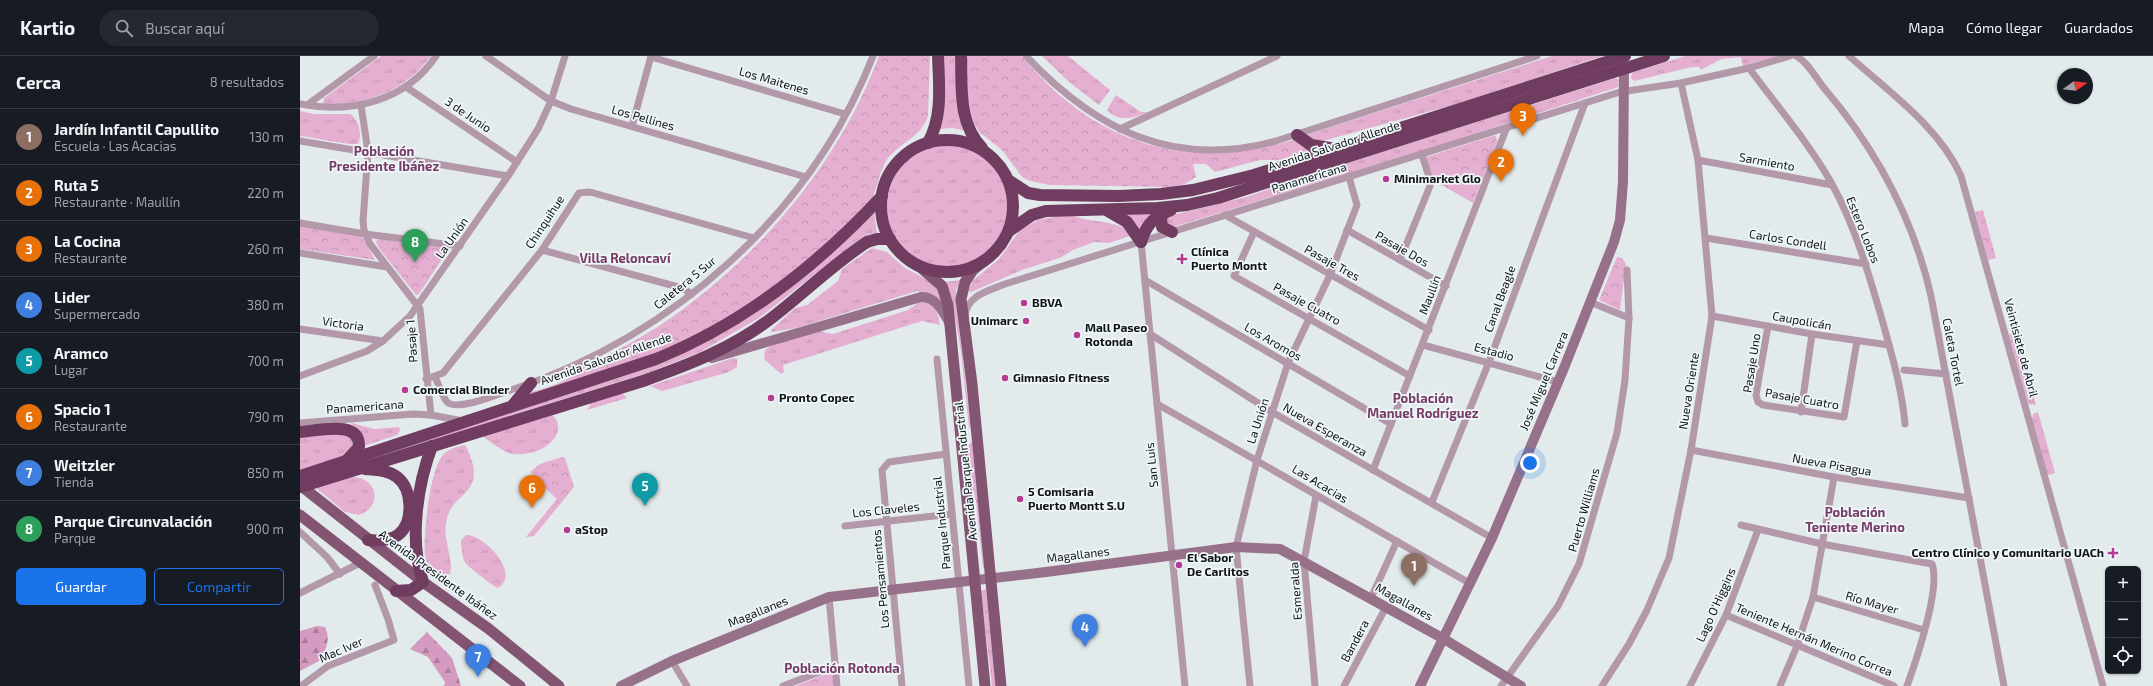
<!DOCTYPE html>
<html lang="es">
<head>
<meta charset="utf-8">
<style>
	body { margin:0; font-family:"Exo 2",sans-serif; background:#242831; color:#f1f3f6 }
	.controls { position:absolute; right:12px; bottom:12px; display:grid; overflow:hidden; border-radius:6px; box-shadow:0 1px 3px #0004 }
	.controls button { width:36px; height:36px; display:grid; place-items:center; padding:0; border:0; border-bottom:1px solid #363941; background:#171b24; color:#f1f3f6; font:20px sans-serif }
	.compass { position:absolute; left:1757px; top:12px; width:36px; height:36px; border-radius:50%; background:#171b24; box-shadow:0 1px 3px #0004; rotate:75deg }
	.you { position:absolute; left:1230px; top:407px; width:14px; height:14px; margin:-10px; border:3px solid #fff; border-radius:50%; background:#1a73e8; box-shadow:0 0 0 6px #1a73e833 }
	.badge { display:grid; place-items:center; width:26px; height:26px; border-radius:50%; background:#1a73e8; color:#fff; font-size:13px; font-weight:700 }
	.pin { position:absolute; translate:-50% -33px; filter:drop-shadow(0 1px 2px #0008) }
	.pin::after { content:''; position:absolute; top:21px; width:14px; height:12px; background:inherit; clip-path:polygon(0 0,100% 0,50% 100%) }
	.list { margin:0; padding:0; list-style:none }
	h2 { display:flex; justify-content:space-between; align-items:center; height:52px; margin:0; padding:0 16px; font-size:17px }
	h2 small { font-size:13px; font-weight:400; color:#9ea1a6 }
	.list li { display:grid; grid-template-columns:26px 1fr auto; gap:12px; align-items:center; box-sizing:border-box; height:56px; padding:0 16px; border-top:1px solid #363941 }
	.list b { display:block; font-size:15px; white-space:nowrap }
	.list p { margin:0; font-size:13px; white-space:nowrap; color:#9ea1a6 }
	.list em { font-size:13px; font-style:normal; color:#9ea1a6 }
	.actions { display:flex; gap:8px; padding:12px 16px }
	.actions a { flex:1; padding:9px 0; border:1px solid #1a73e8; border-radius:6px; text-align:center; font-size:14px; color:#1a73e8 }
	.actions .main { background:#1a73e8; color:#fff }
	.icon { flex:none; width:22px; height:22px; fill:none; stroke:currentColor; stroke-width:2; stroke-linecap:round; stroke-linejoin:round }
	.map { position:relative; flex:none; width:1853px; height:630px; overflow:hidden }
	header { display:flex; align-items:center; gap:24px; box-sizing:border-box; height:56px; padding:0 20px; background:#171b24; border-bottom:1px solid #363941 }
	header strong { font-size:19px }
	nav { display:flex; gap:22px; margin-inline-start:auto; font-size:14px }
	.search { width:280px; height:36px; background:#242831; display:flex; align-items:center; gap:10px; box-sizing:border-box; padding:0 14px; border-radius:22px; color:#9ea1a6; font-size:15px }
	main { display:flex }
	aside { flex:1; background:#171b24 }
	.map>svg:first-child { display:block }
	.grass { fill:url(#grass-tufts) }
	.forest { fill:url(#forest-firs) }
	.park { fill:url(#park-crowns) }
	.pitch { fill:#e4afd1 }
	.lines { fill:none; stroke-linecap:round; stroke-linejoin:round }
	.street { stroke:#b298a9; stroke-width:7 }
	.secondary { stroke:#977189; stroke-width:10 }
	.primary { stroke:#835573; stroke-width:11 }
	.highway { stroke:#703d60; stroke-width:12 }
	.poi-dot { fill:#b33c92; stroke:#eff7fa; stroke-width:1.5 }
	.labels { text-anchor:middle; stroke-width:3.5; stroke-linejoin:round; paint-order:stroke }
	.street-label { font-size:12px; fill:#111415; stroke:#eff7fa }
	.poi-label { font-size:12px; font-weight:bold; fill:#111415; stroke:#eff7fa; text-anchor:start }
	.neighbourhood-label { font-size:13px; font-weight:bold; fill:#783c65; stroke:#eff7fa }
</style>
</head>
<body>
<header>
<strong>Kartio</strong>
<div class="search"><svg class="icon" aria-label="search" viewBox="0 0 24 24"><circle cx="10" cy="10" r="6"/><path d="M15 15l6 6"/></svg>Buscar aquí</div>
<nav><a>Mapa</a><a>Cómo llegar</a><a>Guardados</a></nav>
</header>
<main>
<aside>
<h2>Cerca<small>8 resultados</small></h2>
<ul class="list">
<li><span class="badge" style="background:#8d6e63">1</span><div><b>Jardín Infantil Capullito</b><p>Escuela · Las Acacias</p></div><em>130 m</em></li>
<li><span class="badge" style="background:#e8710a">2</span><div><b>Ruta 5</b><p>Restaurante · Maullín</p></div><em>220 m</em></li>
<li><span class="badge" style="background:#e8710a">3</span><div><b>La Cocina</b><p>Restaurante</p></div><em>260 m</em></li>
<li><span class="badge" style="background:#3f7fe0">4</span><div><b>Lider</b><p>Supermercado</p></div><em>380 m</em></li>
<li><span class="badge" style="background:#0f9aa8">5</span><div><b>Aramco</b><p>Lugar</p></div><em>700 m</em></li>
<li><span class="badge" style="background:#e8710a">6</span><div><b>Spacio 1</b><p>Restaurante</p></div><em>790 m</em></li>
<li><span class="badge" style="background:#3f7fe0">7</span><div><b>Weitzler</b><p>Tienda</p></div><em>850 m</em></li>
<li><span class="badge" style="background:#2e9e5b">8</span><div><b>Parque Circunvalación</b><p>Parque</p></div><em>900 m</em></li>
</ul>
<div class="actions"><a class="main">Guardar</a><a>Compartir</a></div>
</aside>
<div class="map">
<svg width="1853" height="630" viewBox="0 0 1853 630">
	<defs>
		<pattern id="grass-tufts" width="24" height="20" patternUnits="userSpaceOnUse"><rect width="24" height="20" fill="#e4afd1"/><path d="M3 7l-1-3M5 7V3M7 7l1-3M15 17l-1-3M17 17v-4M19 17l1-3" fill="none" stroke="#c396b3"/></pattern>
		<pattern id="forest-firs" width="22" height="20" patternUnits="userSpaceOnUse"><rect width="22" height="20" fill="#d59ac0"/><path d="M5 1l3.5 6h-7zM16 11l3.5 6h-7z" fill="#ab7c9b"/></pattern>
		<pattern id="park-crowns" width="20" height="18" patternUnits="userSpaceOnUse"><rect width="20" height="18" fill="#e4afd1"/><path d="M2 6a3 3 0 1 1 6 0M12 15a3 3 0 1 1 6 0" fill="none" stroke="#c396b3"/></pattern>
	</defs>
	<rect width="100%" height="100%" fill="#e2eaec"/>
	<g class="grass">
		<path d="M81,0H131C104,36 69,47 26,49L23,47L24,42Z"/>
		<polygon points="644,0 655,0 657,40 666,75 653,72 639,73"/>
		<polygon points="742,0 768,0 810,34 799,49 769,26"/>
		<polygon points="1252,0 1303,0 1153,49 1019,86 1008,81 1009,78"/>
		<polygon points="1385,0 1479,0 1443,10 1441,1 1421,3 1401,14 1399,11 1392,11 1334,25 1331,22 1332,17"/>
		<polygon points="1316,22 1319,24 1318,31 1122,95 870,172 863,164 869,160 946,141 1001,122"/>
		<path d="M816,39L841,56H848C834,62 819,67 807,54Z"/>
		<path d="M0,55L14,58H50C58,63 63,78 58,88C52,90 11,81 0,80Z"/>
		<circle cx="648" cy="150" r="61"/>
		<polygon points="574,156 577,177 570,178 557,185 459,262 400,296 350,316 84,399 230,349"/>
		<polygon points="860,156 842,177 833,165 825,159"/>
		<path d="M769,158C789,168 812,162 830,176V180L809,187L794,186L773,194L762,201L722,214L671,236L668,235L672,225L699,203L719,175L738,164Z"/>
		<polygon points="572,192 587,196 605,212 628,224 639,234 644,251 632,238 617,235 496,272 472,276 471,274 495,252 507,249 538,225 542,213"/>
		<polygon points="661,224 656,234 656,242 671,372 669,371 661,296 652,243 644,226"/>
		<path d="M622,244C635,249 638,256 640,269L622,265L483,309L484,316L481,318L464,303L465,294L473,288L519,275L533,278L608,254Z"/>
		<polygon points="1716,276 1736,349 1728,348 1709,278"/>
		<polygon points="433,302 437,303 437,311 429,316 362,335 350,330"/>
		<polygon points="322,337 327,342 287,354 291,347"/>
		<polygon points="1738,356 1755,417 1749,419 1747,417 1732,363 1733,358"/>
		<path d="M252,359C257,363 258,366 258,373C256,391 230,400 213,398C202,396 189,384 180,379L230,363L235,365Z"/>
		<polygon points="52,367 74,373 99,371 100,374 97,379 64,390 61,377 51,368"/>
		<polygon points="36,376 50,380 54,391 48,399 0,414 0,380"/>
		<polygon points="672,386 685,513 683,512 676,445 669,419 667,390"/>
		<path d="M165,389C169,395 171,402 173,409C179,441 150,438 146,467C143,484 154,504 150,518L135,523C129,516 126,507 125,498C123,478 130,413 143,399C148,393 158,390 165,389Z"/>
		<path d="M52,421C77,421 84,450 59,459L45,456L15,431Z"/>
		<path d="M166,479C183,478 222,517 198,532C192,529 188,526 182,521C165,507 162,509 161,484Z"/>
		<polygon points="686,533 697,630 692,630 681,535"/>
	</g>
	<g class="forest">
		<path d="M17,570L25,571C31,583 26,592 21,604L0,615V575Z"/>
		<polygon points="127,576 152,602 161,630 144,630 145,626 128,601 110,593"/>
	</g>
	<g class="park">
		<path d="M579,0H630L628,59C623,81 598,87 586,105C578,119 577,137 567,150C556,164 538,176 525,189C483,226 436,260 386,285C335,310 277,324 223,341L222,339C238,334 256,330 270,321C274,318 278,314 282,311C287,308 295,306 301,303C321,292 340,282 359,270C456,205 538,110 579,0Z"/>
		<path d="M666,0H721C736,16 751,33 769,47C836,100 914,108 994,84L1010,94L981,104H960L915,116L906,108H893L896,121L885,128L872,131L750,129L730,125L722,121L702,94L679,76L673,65L668,49Z"/>
		<polygon points="1193,80 1196,80 1197,86 1173,147 1133,124 1126,101"/>
		<polygon points="1683,154 1696,202 1688,204 1675,156"/>
		<polygon points="0,170 62,180 75,204 0,193"/>
		<polygon points="78,183 148,191 148,194 119,238 116,239 79,192 76,186"/>
		<polygon points="1317,201 1322,202 1326,208 1320,254 1299,244"/>
		<polygon points="262,401 265,402 274,431 234,480 226,481 257,443 238,426 236,421 230,416 240,408"/>
		<polygon points="528,617 533,620 534,630 495,630"/>
	</g>
	<polygon class="pitch" points="1146,105 1176,121 1167,138 1137,121"/>
	<g class="lines">
		<g class="street">
			<polyline points="186,0 251,45 271,53 506,121"/>
			<path d="M726,0C796,74 873,113 976,85L1237,0"/>
			<path d="M1496,0C1507,5 1516,22 1524,32C1576,93 1613,161 1631,240L1704,630"/>
			<path d="M1549,0C1589,36 1639,71 1661,120L1803,630"/>
			<polyline points="351,1 545,58"/>
			<path d="M1449,12C1477,50 1509,87 1532,128C1556,172 1569,219 1583,267C1592,299 1602,334 1605,368"/>
			<polyline points="106,31 217,106"/>
			<path d="M0,48C51,58 106,45 136,0"/>
			<polyline points="7,49 74,0"/>
			<polyline points="61,49 68,96 63,165 64,174 70,188 120,253 131,359"/>
			<polyline points="332,70 351,0"/>
			<polyline points="820,73 977,0"/>
			<polyline points="0,85 208,120"/>
			<polyline points="1398,104 1532,129"/>
			<polyline points="925,159 1129,274"/>
			<polyline points="0,167 65,178 160,190"/>
			<polyline points="1047,174 1146,230"/>
			<polyline points="954,176 934,220 1110,320"/>
			<polyline points="1406,182 1566,208"/>
			<polyline points="841,186 885,630"/>
			<polyline points="242,194 382,232 392,238"/>
			<polyline points="0,197 87,211"/>
			<polyline points="1100,204 1130,130 1130,124 1122,99"/>
			<polyline points="1327,214 1329,262"/>
			<polyline points="845,224 1091,368"/>
			<path d="M665,259C668,239 688,235 705,228L1320,36L1381,27L1449,12L1490,0"/>
			<polyline points="1412,260 1512,278 1589,289"/>
			<polyline points="1468,270 1456,339 1458,346 1463,349 1544,361 1557,285"/>
			<polyline points="0,273 83,285"/>
			<polyline points="850,278 972,356 1192,482"/>
			<polyline points="1123,289 1258,326"/>
			<polyline points="637,303 669,630"/>
			<polyline points="1604,314 1646,318"/>
			<polyline points="0,320 67,295 83,285 110,260 208,120 238,73 251,45 265,0"/>
			<path d="M135,321C139,329 142,340 147,346C158,356 200,337 214,333C374,279 511,158 573,0"/>
			<polyline points="126,323 143,317 242,194 279,137 290,136 454,182"/>
			<path d="M857,348C962,407 1066,468 1171,528"/>
			<polyline points="1501,356 1512,278"/>
			<polyline points="0,367 113,358 131,359 163,365"/>
			<polyline points="1391,394 1534,421 1669,442"/>
			<polyline points="1073,414 1207,71"/>
			<polyline points="1132,446 1189,306 1285,47"/>
			<path d="M1441,469L1522,488L1632,508C1641,532 1616,605 1607,630"/>
			<polyline points="545,470 652,458"/>
			<polyline points="0,476 27,501 40,518"/>
			<polyline points="0,537 60,507"/>
			<polyline points="529,541 537,630"/>
			<polyline points="1513,541 1624,574"/>
			<polyline points="1071,542 1097,485"/>
			<polyline points="1426,559 1594,630"/>
			<polyline points="372,605 387,630"/>
			<polyline points="1,630 28,610 94,584 88,563 75,529"/>
			<polyline points="483,630 535,610"/>
			<polyline points="602,630 582,414 589,406 646,398"/>
			<polyline points="950,630 936,491 957,404 988,307 1030,219 1057,149 1049,121"/>
			<polyline points="1015,630 1004,505 1016,440"/>
			<polyline points="1044,630 1086,551"/>
			<polyline points="1201,630 1258,550 1279,508 1317,377 1325,324 1329,262 1290,246"/>
			<polyline points="1302,630 1329,588 1347,554 1369,502 1391,394 1412,260 1398,104 1381,27"/>
			<polyline points="1390,630 1426,559 1458,474"/>
			<polyline points="1480,630 1497,590 1513,541 1534,421"/>
		</g>
		<g class="secondary">
			<path d="M412,302L621,241C635,240 643,255 649,266"/>
			<polyline points="321,630 372,605 529,541 746,516 936,491 980,493 1144,583 1221,630"/>
			<polyline points="1120,630 1192,482 1264,312 1314,186 1320,164 1323,126 1324,13"/>
		</g>
		<g class="primary">
			<polyline points="684,205 673,214 665,226 661,243 672,328 701,630"/>
			<polyline points="618,209 642,230 648,249 685,630"/>
			<polyline points="0,429 123,526 189,573 259,630"/>
			<polyline points="0,459 220,630"/>
		</g>
		<g class="highway">
			<path d="M661,0C662,32 658,67 682,92"/>
			<polyline points="997,79 1011,89 1030,92"/>
			<circle cx="647" cy="150" r="66"/>
			<path d="M628,87C643,60 639,30 638,0"/>
			<polyline points="708,124 728,137 740,139 819,140 861,138 893,134 954,119 1325,0"/>
			<polyline points="808,155 827,166 841,186"/>
			<polyline points="864,156 861,162 862,171 872,176"/>
			<polyline points="709,175 732,159 746,155 858,152 887,149 918,142 1364,0"/>
			<path d="M841,186C846,169 854,160 871,154"/>
			<polyline points="213,349 231,327"/>
			<path d="M0,376C18,375 60,363 59,391L47,404"/>
			<path d="M65,413C76,414 88,414 97,421C113,433 114,467 98,479C89,485 78,485 68,484"/>
			<path d="M0,420L356,303C443,268 518,209 582,140"/>
			<path d="M0,431L343,325C388,309 430,293 469,264C502,239 532,209 567,186L577,183H590"/>
			<path d="M96,535L111,534L123,526C109,485 117,430 132,390"/>
		</g>
	</g>
	<g class="poi-dot">
		<circle cx="1086" cy="123" r="4"/>
		<path d="M880 197h4v4h4v4h-4v4h-4v-4h-4v-4h4z"/>
		<circle cx="724" cy="247" r="4"/>
		<circle cx="726" cy="265" r="4"/>
		<circle cx="777" cy="279" r="4"/>
		<circle cx="705" cy="322" r="4"/>
		<circle cx="105" cy="334" r="4"/>
		<circle cx="471" cy="342" r="4"/>
		<circle cx="720" cy="443" r="4"/>
		<circle cx="267" cy="474" r="4"/>
		<path d="M1811 491h4v4h4v4h-4v4h-4v-4h-4v-4h4z"/>
		<circle cx="879" cy="509" r="4"/>
	</g>
	<g class="labels">
		<g class="street-label">
			<text transform="translate(474 25) rotate(16)" y="4">Los Maitenes</text>
			<text transform="translate(168 59) rotate(34)" y="4">3 de Junio</text>
			<text transform="translate(343 62) rotate(16)" y="4">Los Pellines</text>
			<text transform="translate(1034 90) rotate(-18)" y="4">Avenida Salvador Allende</text>
			<text transform="translate(1467 106) rotate(10)" y="4">Sarmiento</text>
			<text transform="translate(1009 122) rotate(-17)" y="4">Panamericana</text>
			<text transform="translate(245 166) rotate(-57)" y="4">Chinquihue</text>
			<text transform="translate(1563 174) rotate(68)" y="4">Estero Lobos</text>
			<text transform="translate(152 182) rotate(-55)" y="4">La Unión</text>
			<text transform="translate(1488 184) rotate(9)" y="4">Carlos Condell</text>
			<text transform="translate(1102 193) rotate(30)" y="4">Pasaje Dos</text>
			<text transform="translate(1032 207) rotate(29)" y="4">Pasaje Tres</text>
			<text transform="translate(385 227) rotate(-39)" y="4">Caletera 5 Sur</text>
			<text transform="translate(1130 239) rotate(-69)" y="4">Maullín</text>
			<text transform="translate(1200 243) rotate(-70)" y="4">Canal Beagle</text>
			<text transform="translate(1007 248) rotate(29)" y="4">Pasaje Cuatro</text>
			<text transform="translate(1502 265) rotate(10)" y="4">Caupolicán</text>
			<text transform="translate(43 268) rotate(8)" y="4">Victoria</text>
			<text transform="translate(112 285) rotate(-94)" y="4">Pasaje 1</text>
			<text transform="translate(973 286) rotate(30)" y="4">Los Aromos</text>
			<text transform="translate(1721 292) rotate(75)" y="4">Veintisiete de Abril</text>
			<text transform="translate(1194 296) rotate(15)" y="4">Estadio</text>
			<text transform="translate(1653 296) rotate(79)" y="4">Caleta Tortel</text>
			<text transform="translate(306 303) rotate(-19)" y="4">Avenida Salvador Allende</text>
			<text transform="translate(1452 307) rotate(-81)" y="4">Pasaje Uno</text>
			<text transform="translate(1244 325) rotate(-67)" y="4">José Miguel Carrera</text>
			<text transform="translate(1389 335) rotate(-81)" y="4">Nueva Oriente</text>
			<text transform="translate(1502 343) rotate(10)" y="4">Pasaje Cuatro</text>
			<text transform="translate(65 351) rotate(-4)" y="4">Panamericana</text>
			<text transform="translate(958 365) rotate(-72)" y="4">La Unión</text>
			<text transform="translate(1025 374) rotate(30)" y="4">Nueva Esperanza</text>
			<text transform="translate(852 409) rotate(-96)" y="4">San Luis</text>
			<text transform="translate(1532 409) rotate(10)" y="4">Nueva Pisagua</text>
			<text transform="translate(666 415) rotate(-96)" y="4">Avenida Parque Industrial</text>
			<text transform="translate(1020 428) rotate(31)" y="4">Las Acacias</text>
			<text transform="translate(586 454) rotate(-6)" y="4">Los Claveles</text>
			<text transform="translate(1284 454) rotate(-74)" y="4">Puerto Williams</text>
			<text transform="translate(642 467) rotate(-96)" y="4">Parque Industrial</text>
			<text transform="translate(778 499) rotate(-7)" y="4">Magallanes</text>
			<text transform="translate(138 519) rotate(36)" y="4">Avenida Presidente Ibáñez</text>
			<text transform="translate(581 523) rotate(-95)" y="4">Los Pensamientos</text>
			<text transform="translate(996 535) rotate(-94)" y="4">Esmeralda</text>
			<text transform="translate(1104 546) rotate(29)" y="4">Magallanes</text>
			<text transform="translate(1572 547) rotate(16)" y="4">Río Mayer</text>
			<text transform="translate(1416 549) rotate(-66)" y="4">Lago O'Higgins</text>
			<text transform="translate(458 556) rotate(-22)" y="4">Magallanes</text>
			<text transform="translate(1514 584) rotate(23)" y="4">Teniente Hernán Merino Correa</text>
			<text transform="translate(1055 585) rotate(-62)" y="4">Bandera</text>
			<text transform="translate(41 594) rotate(-24)" y="4">Mac Iver</text>
		</g>
		<g class="poi-label">
			<text x="1094" y="127">Minimarket Glo</text>
			<text x="891" y="200">Clínica<tspan x="891" dy="14">Puerto Montt</tspan></text>
			<text x="732" y="251">BBVA</text>
			<text x="718" y="269" text-anchor="end">Unimarc</text>
			<text x="785" y="276">Mall Paseo<tspan x="785" dy="14">Rotonda</tspan></text>
			<text x="713" y="326">Gimnasio Fitness</text>
			<text x="113" y="338">Comercial Binder</text>
			<text x="479" y="346">Pronto Copec</text>
			<text x="728" y="440">5 Comisaria<tspan x="728" dy="14">Puerto Montt S.U</tspan></text>
			<text x="275" y="478">aStop</text>
			<text x="1804" y="501" text-anchor="end">Centro Clínico y Comunitario UACh</text>
			<text x="887" y="506">El Sabor<tspan x="887" dy="14">De Carlitos</tspan></text>
		</g>
		<g class="neighbourhood-label">
			<text x="84" y="100">Población<tspan x="84" dy="15">Presidente Ibáñez</tspan></text>
			<text x="325" y="207">Villa Reloncaví</text>
			<text x="1123" y="347">Población<tspan x="1123" dy="15">Manuel Rodríguez</tspan></text>
			<text x="1555" y="461">Población<tspan x="1555" dy="15">Teniente Merino</tspan></text>
			<text x="542" y="617">Población Rotonda</text>
		</g>
	</g>
</svg>
<div class="controls">
<button>+</button>
<button>−</button>
<button><svg class="icon" aria-label="locate" viewBox="0 0 24 24"><circle cx="12" cy="12" r="6"/><path d="M12 2v4M12 18v4M2 12h4M18 12h4"/></svg></button>
</div>
<svg class="compass" viewBox="-18 -18 36 36"><path d="M0-13l5 13h-10z" fill="#e53935"/><path d="M0 13l5-13h-10z" fill="#9ea1a6"/></svg>
<div class="you"></div>
<div class="pin badge" style="left:1114px;top:530px;background:#8d6e63">1</div>
<div class="pin badge" style="left:1201px;top:126px;background:#e8710a">2</div>
<div class="pin badge" style="left:1223px;top:80px;background:#e8710a">3</div>
<div class="pin badge" style="left:785px;top:591px;background:#3f7fe0">4</div>
<div class="pin badge" style="left:345px;top:450px;background:#0f9aa8">5</div>
<div class="pin badge" style="left:232px;top:452px;background:#e8710a">6</div>
<div class="pin badge" style="left:178px;top:621px;background:#3f7fe0">7</div>
<div class="pin badge" style="left:115px;top:206px;background:#2e9e5b">8</div>
</div>
</main>
</body>
</html>
